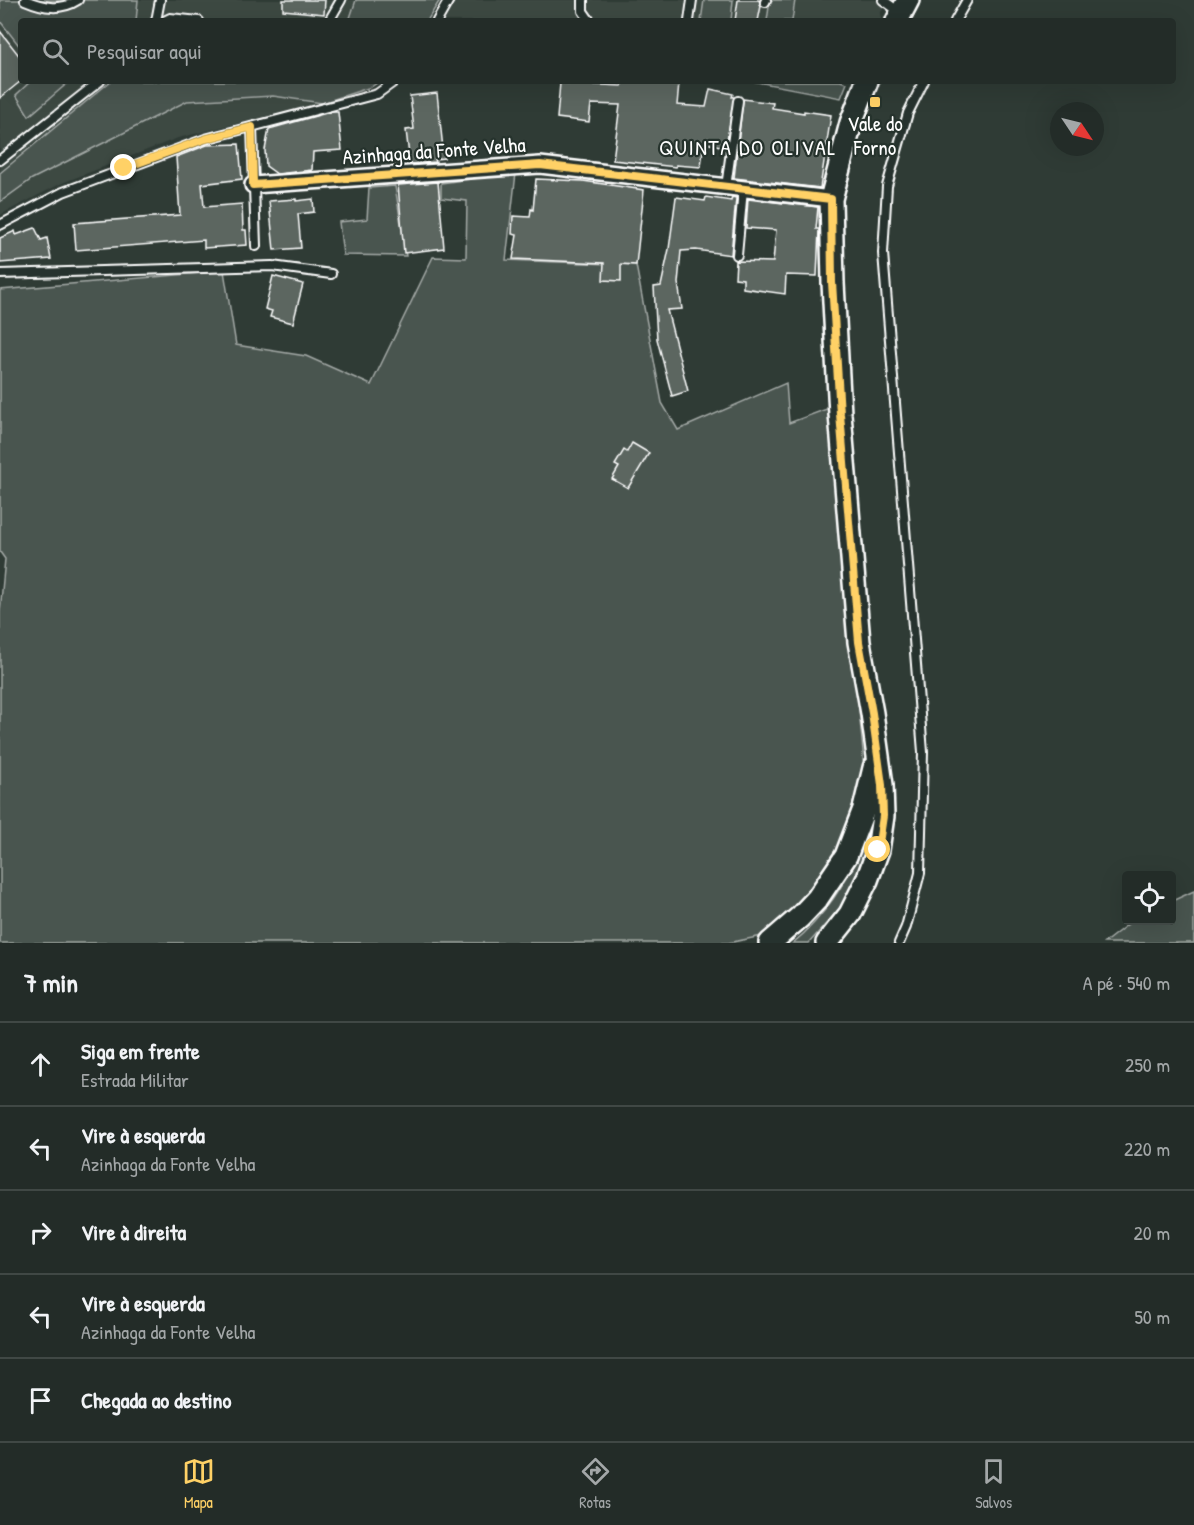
<!DOCTYPE html>
<html lang="pt">
<head>
<meta charset="utf-8">
<style>
	body { margin:0; font-family:"Patrick Hand",sans-serif; background:#2b3430; color:#f1f3f6 }
	.controls { position:absolute; right:18px; bottom:18px; display:grid; overflow:hidden; border-radius:6px; box-shadow:0 6px 24px #0002 }
	.controls button { width:54px; height:54px; display:grid; place-items:center; padding:0; border:0; border-bottom:2px solid #404845; background:#232c28; color:#f1f3f6; font:30px sans-serif }
	.compass { position:absolute; left:1050px; top:102px; width:54px; height:54px; border-radius:50%; background:#232c28; box-shadow:0 6px 24px #0002; rotate:125deg }
	.stop { position:absolute; width:18px; height:18px; margin:-14px; border:4px solid #ffd166; border-radius:50%; background:#fff }
	.stop.end { background:#ffd166; border-color:#fff; box-shadow:0 2px 6px #0008 }
	.list { margin:0; padding:0; list-style:none }
	h2 { display:flex; justify-content:space-between; align-items:center; height:78px; margin:0; padding:0 24px; font-size:26px }
	h2 small { font-size:20px; font-weight:400; color:#a3a7a8 }
	.list li { display:grid; grid-template-columns:39px 1fr auto; gap:18px; align-items:center; box-sizing:border-box; height:84px; padding:0 24px; border-top:2px solid #404845 }
	.list b { display:block; font-size:22px; white-space:nowrap }
	.list p { margin:0; font-size:20px; white-space:nowrap; color:#a3a7a8 }
	.list em { font-size:20px; font-style:normal; color:#a3a7a8 }
	.icon { flex:none; width:33px; height:33px; fill:none; stroke:currentColor; stroke-width:2; stroke-linecap:round; stroke-linejoin:round }
	.map { position:relative; flex:none; width:1194px; height:943px; overflow:hidden }
	.search { position:absolute; background:#232c28; box-shadow:0 6px 24px #0002; left:18px; right:18px; top:18px; height:66px; display:flex; align-items:center; gap:15px; box-sizing:border-box; padding:0 21px; border-radius:6px; color:#a3a7a8; font-size:22px }
	.sheet { height:498px; background:#232c28 }
	nav { display:flex; justify-content:space-around; align-items:center; box-sizing:border-box; height:84px; border-top:2px solid #404845; background:#232c28; font-size:16px; color:#a3a7a8 }
	nav a { display:grid; justify-items:center; gap:3px }
	nav .on { color:#ffd166 }
	.map>svg:first-child { display:block }
	.built { fill:#3c4842 }
	.green { fill:#4a544f; stroke:#a4aaa7; stroke-width:1.5 }
	.building { fill:#5b6661; stroke:#fff; stroke-width:1.5 }
	.lines { fill:none; stroke-linecap:round; stroke-linejoin:round }
	.lane-casing { stroke:#fff; stroke-width:12 }
	.street-casing { stroke:#fff; stroke-width:20 }
	.secondary-casing { stroke:#fff; stroke-width:26 }
	.lane { stroke:#26332d; stroke-width:8 }
	.street { stroke:#26332d; stroke-width:15 }
	.secondary { stroke:#26332d; stroke-width:21 }
	.route { stroke:#ffd166; stroke-width:8 }
	.poi-dot { fill:#ffd166; stroke:#26332d; stroke-width:2 }
	.labels { text-anchor:middle; stroke-width:4.5; stroke-linejoin:round; paint-order:stroke }
	.poi-label { font-size:21px; fill:#fff; stroke:#26332d }
	.street-label { font-size:21px; fill:#fff; stroke:#26332d }
	.neighbourhood-label { font-size:22px; letter-spacing:1.5px; fill:#fff; stroke:#26332d }
</style>
</head>
<body>
<div class="map">
<svg width="1194" height="943" viewBox="0 0 1194 943">
	<rect width="100%" height="100%" fill="#2f3b35"/>
	<filter id="ink" filterUnits="userSpaceOnUse"><feTurbulence type="fractalNoise" baseFrequency=".0167" numOctaves="2"/><feDisplacementMap in="SourceGraphic" scale="12" xChannelSelector="R" yChannelSelector="G"/><feConvolveMatrix kernelMatrix="1 2 1 2 8 2 1 2 1" color-interpolation-filters="sRGB"/></filter>
	<g filter="url(#ink)">
		<g class="built">
			<polygon points="0,0 356,0 349,21 21,21 21,81 330,81 322,103 178,138 62,183 0,215"/>
			<polygon points="456,0 888,0 880,14 882,21 444,21"/>
		</g>
		<g class="green">
			<polygon points="0,0 138,0 136,21 21,21 21,48 0,21"/>
			<polygon points="356,0 440,0 427,21 349,21"/>
			<polygon points="704,0 733,0 731,21 701,21"/>
			<polygon points="770,0 795,0 792,21 767,21"/>
			<polygon points="31,81 70,81 29,116 16,95"/>
			<polygon points="111,81 380,81 371,87 322,103 273,96 187,101 32,179 0,202 0,173"/>
			<polygon points="752,81 840,81 847,83 841,98"/>
			<polygon points="516,173 506,260 636,265 662,403 678,430 786,383 789,423 832,407 839,504 863,751 863,776 848,831 819,885 790,915 762,936 728,943 0,943 0,612 5,559 0,552 0,290 224,271 236,345 306,356 371,385 433,257 466,258 467,201 441,198 441,183"/>
			<polygon points="395,186 406,256 343,255 339,222 367,219 369,188"/>
			<path d="M865,845L868,846V852L854,884L839,909L809,943H793C825,917 846,881 865,845Z"/>
			<polygon points="1194,891 1194,943 1104,943 1132,921 1172,920 1172,901"/>
		</g>
		<g class="building">
			<polygon points="283,0 325,0 324,14 283,10"/>
			<polygon points="738,0 759,0 761,6 758,21 735,21"/>
			<polygon points="0,31 21,58 21,81 0,98"/>
			<polygon points="623,81 652,81 679,83 677,105 706,107 710,89 733,94 732,97 734,97 726,147 704,143 701,167 676,165 676,167 613,160 620,105 591,104 589,122 557,118 560,83 622,86"/>
			<polygon points="437,93 444,158 435,159 436,162 410,164 406,130 414,129 410,96"/>
			<polygon points="743,99 773,103 772,108 804,113 804,111 831,115 820,188 734,178"/>
			<polygon points="330,112 338,112 342,150 313,152 312,170 277,174 266,166 265,150 269,129"/>
			<polygon points="239,144 242,179 202,184 204,207 242,204 243,230 246,230 247,245 204,248 204,240 76,250 74,223 180,215 176,157 207,145"/>
			<polygon points="536,179 583,181 644,190 636,265 621,264 621,281 603,280 604,263 513,259 517,235 512,234 513,216 530,217 531,209 533,210"/>
			<polygon points="438,182 444,248 404,253 398,185"/>
			<polygon points="676,197 705,201 706,197 731,201 732,197 736,198 731,255 696,250 681,251 678,283 682,309 667,310 688,391 672,396 657,339 654,287 661,286 669,249"/>
			<polygon points="296,199 296,201 313,199 314,212 298,214 301,248 274,250 269,201"/>
			<polygon points="748,199 818,207 816,229 819,229 817,276 786,275 785,294 743,288 743,279 735,278 736,261 773,262 776,230 746,228"/>
			<polygon points="35,228 41,240 47,238 51,259 0,263 0,238 15,231 16,235"/>
			<polygon points="273,276 303,284 293,323 270,317 272,311 265,309"/>
			<polygon points="632,443 649,453 628,488 612,479 619,467 615,465 624,450 627,452"/>
		</g>
		<g class="lines">
			<defs>
				<g id="lane">
					<path d="M25,0C44,8 61,11 78,0"/>
					<polyline points="583,0 583,11 590,21"/>
					<polyline points="883,0 901,13"/>
					<polyline points="765,2 766,0"/>
					<polyline points="156,21 160,0"/>
					<polyline points="164,21 170,18 199,21"/>
					<polyline points="329,21 341,0"/>
					<polyline points="437,21 449,0"/>
					<polyline points="689,21 692,0"/>
					<polyline points="955,21 967,0"/>
					<polyline points="252,127 256,246"/>
					<polyline points="0,160 100,81"/>
					<polyline points="726,187 738,101"/>
					<polyline points="0,225 63,192 205,139 377,94 395,81"/>
					<polyline points="737,255 743,189"/>
					<polyline points="0,274 272,266 331,274"/>
					<polyline points="899,943 906,927 920,873 923,752 883,253 887,186 908,113 924,81"/>
				</g>
				<polyline id="street" points="253,185 540,165 831,199"/>
				<g id="secondary">
					<polyline points="897,21 908,0"/>
					<polyline points="770,943 800,917 817,899 846,856 864,809 874,768"/>
					<polyline points="827,943 850,914 867,880 878,850 883,816 882,785 872,713 859,642 840,414 833,283 831,199 851,123 867,81"/>
				</g>
			</defs>
			<use href="#lane" class="lane-casing"/>
			<use href="#street" class="street-casing"/>
			<use href="#secondary" class="secondary-casing"/>
			<use href="#lane" class="lane"/>
			<use href="#street" class="street"/>
			<use href="#secondary" class="secondary"/>
		</g>
	</g>
	<g class="lines" filter="url(#ink)">
		<polyline class="route" points="124,168 205,139 252,127 253,185 540,165 831,199 832,282 840,414 859,642 872,713 882,785 883,816 878,850"/>
	</g>
	<rect class="poi-dot" x="869" y="96" width="12" height="12" rx="3"/>
	<g class="labels">
		<g class="poi-label">
			<text x="875" y="131">Vale do<tspan x="875" dy="24">Forno</tspan></text>
		</g>
		<g class="street-label">
			<text transform="translate(434 151) rotate(-4)" y="7">Azinhaga da Fonte Velha</text>
		</g>
		<g class="neighbourhood-label">
			<text x="748" y="155">QUINTA DO OLIVAL</text>
		</g>
	</g>
</svg>
<div class="controls">
<button><svg class="icon" aria-label="locate" viewBox="0 0 24 24"><circle cx="12" cy="12" r="6"/><path d="M12 2v4M12 18v4M2 12h4M18 12h4"/></svg></button>
</div>
<svg class="compass" viewBox="-18 -18 36 36"><path d="M0-13l5 13h-10z" fill="#e53935"/><path d="M0 13l5-13h-10z" fill="#a3a7a8"/></svg>
<div class="stop" style="left:878px;top:850px"></div>
<div class="stop end" style="left:124px;top:168px"></div>
<div class="search"><svg class="icon" aria-label="search" viewBox="0 0 24 24"><circle cx="10" cy="10" r="6"/><path d="M15 15l6 6"/></svg>Pesquisar aqui</div>
</div>
<section class="sheet">
<h2>7 min<small>A pé · 540 m</small></h2>
<ul class="list">
<li><svg class="icon" aria-label="ahead" viewBox="0 0 24 24"><path d="M12 20V5M6 11l6-6 6 6"/></svg><div><b>Siga em frente</b><p>Estrada Militar</p></div><em>250 m</em></li>
<li><svg class="icon" aria-label="left" viewBox="0 0 24 24"><path d="M17 20v-9H6M10 6l-5 5 5 5"/></svg><div><b>Vire à esquerda</b><p>Azinhaga da Fonte Velha</p></div><em>220 m</em></li>
<li><svg class="icon" aria-label="right" viewBox="0 0 24 24"><path d="M7 20v-9h11M14 6l5 5-5 5"/></svg><div><b>Vire à direita</b></div><em>20 m</em></li>
<li><svg class="icon" aria-label="left" viewBox="0 0 24 24"><path d="M17 20v-9H6M10 6l-5 5 5 5"/></svg><div><b>Vire à esquerda</b><p>Azinhaga da Fonte Velha</p></div><em>50 m</em></li>
<li><svg class="icon" aria-label="arrive" viewBox="0 0 24 24"><path d="M6 21V4h12l-3 4 3 4H6"/></svg><div><b>Chegada ao destino</b></div></li>
</ul>
</section>
<nav>
<a class="on"><svg class="icon" aria-label="map" viewBox="0 0 24 24"><path d="M3 6l6-2 6 2 6-2v14l-6 2-6-2-6 2zM9 4v14M15 6v14"/></svg>Mapa</a>
<a><svg class="icon" aria-label="directions" viewBox="0 0 24 24"><path d="M12 3l9 9-9 9-9-9zM9 14v-3h6M13 9l2 2-2 2"/></svg>Rotas</a>
<a><svg class="icon" aria-label="saved" viewBox="0 0 24 24"><path d="M7 4h10v16l-5-4-5 4z"/></svg>Salvos</a>
</nav>
</body>
</html>
